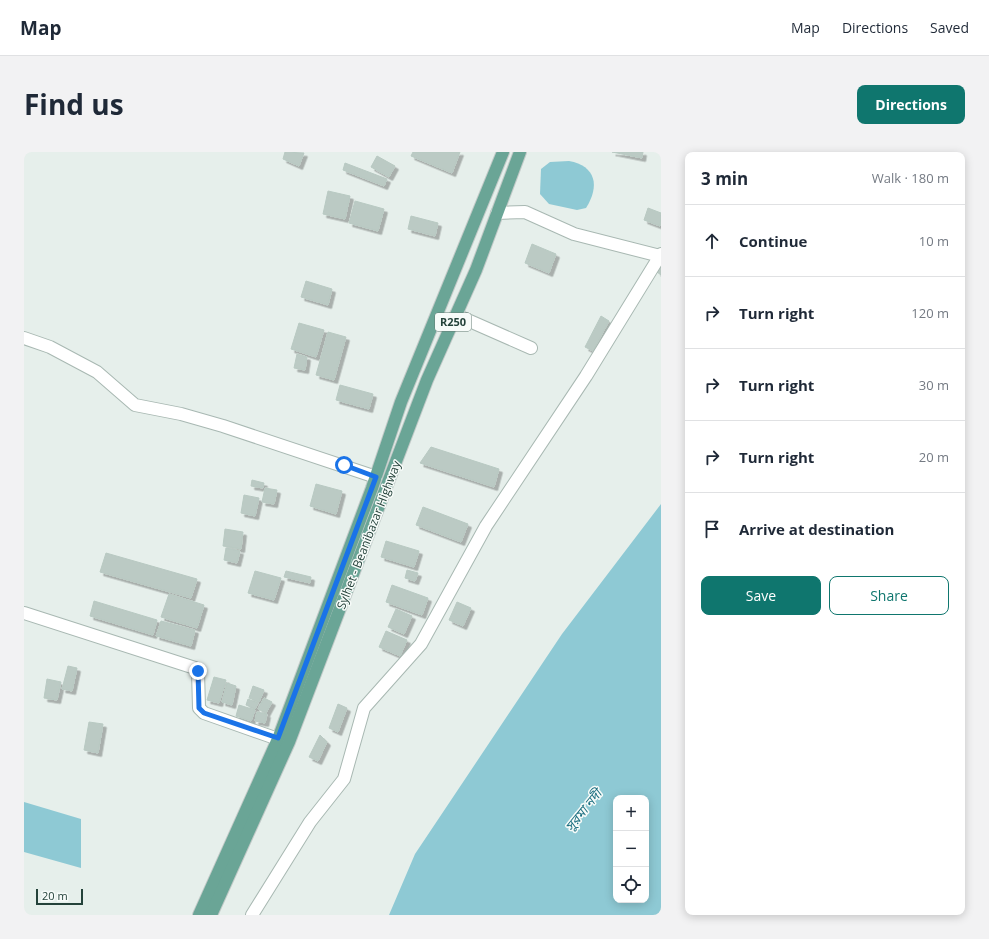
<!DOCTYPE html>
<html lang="en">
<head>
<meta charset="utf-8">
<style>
	body { margin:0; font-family:"Open Sans","Noto Sans Bengali",sans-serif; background:#f2f2f3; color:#1f2937 }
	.controls { position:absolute; right:12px; bottom:12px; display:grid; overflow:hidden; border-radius:8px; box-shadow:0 2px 10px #0003 }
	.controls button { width:36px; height:36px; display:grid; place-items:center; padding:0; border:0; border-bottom:1px solid #e0e1e3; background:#fff; color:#1f2937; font:20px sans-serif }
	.scale { position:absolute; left:12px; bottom:10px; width:47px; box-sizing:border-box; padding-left:4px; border:2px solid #24423a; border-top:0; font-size:11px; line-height:14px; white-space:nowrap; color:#24423a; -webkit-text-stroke:3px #f7fbf9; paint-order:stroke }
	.stop { position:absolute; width:12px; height:12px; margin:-9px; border:3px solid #1a73e8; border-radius:50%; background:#fff }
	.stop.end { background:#1a73e8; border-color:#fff; box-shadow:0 1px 4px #0008 }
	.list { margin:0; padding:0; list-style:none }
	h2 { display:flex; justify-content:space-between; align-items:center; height:52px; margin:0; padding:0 16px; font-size:17px }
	h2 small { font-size:13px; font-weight:400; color:#747a83 }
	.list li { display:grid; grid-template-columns:26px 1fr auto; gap:12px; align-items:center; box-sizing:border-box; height:72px; padding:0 16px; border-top:1px solid #e0e1e3 }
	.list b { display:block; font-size:15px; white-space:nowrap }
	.list em { font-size:13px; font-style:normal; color:#747a83 }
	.actions { display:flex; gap:8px; padding:12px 16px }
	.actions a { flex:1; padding:9px 0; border:1px solid #0f766e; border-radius:8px; text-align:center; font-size:14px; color:#0f766e }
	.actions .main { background:#0f766e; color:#fff }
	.icon { flex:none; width:22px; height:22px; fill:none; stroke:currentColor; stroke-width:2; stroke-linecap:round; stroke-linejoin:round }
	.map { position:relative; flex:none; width:637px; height:763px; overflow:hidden; border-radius:8px }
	header { display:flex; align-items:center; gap:24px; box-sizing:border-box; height:56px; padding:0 20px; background:#fff; border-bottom:1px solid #e0e1e3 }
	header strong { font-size:19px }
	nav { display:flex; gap:22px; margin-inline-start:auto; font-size:14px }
	.intro { display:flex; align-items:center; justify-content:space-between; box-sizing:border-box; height:96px; padding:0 24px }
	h1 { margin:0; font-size:28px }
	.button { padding:10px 18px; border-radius:8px; background:#0f766e; color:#fff; font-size:14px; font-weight:700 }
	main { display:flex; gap:24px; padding:0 24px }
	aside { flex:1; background:#fff; border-radius:8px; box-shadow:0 2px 10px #0003 }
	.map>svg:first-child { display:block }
	.water { fill:#8ec9d4; fill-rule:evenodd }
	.building { fill:#bbcac4; stroke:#b8c9c2; filter:url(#shadow) }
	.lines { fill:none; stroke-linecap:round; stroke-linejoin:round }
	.minor-casing { stroke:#a8b8b2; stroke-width:14 }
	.major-casing { stroke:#c2cac8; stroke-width:14 }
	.minor { stroke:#fff; stroke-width:12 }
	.major { stroke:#6aa596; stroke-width:12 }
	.route { stroke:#1a73e8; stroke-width:5 }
	.labels { text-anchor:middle; stroke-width:3; stroke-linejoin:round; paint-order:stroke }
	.shield { fill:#f7fbf9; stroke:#637a73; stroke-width:1 }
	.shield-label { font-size:11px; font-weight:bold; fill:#24423a }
	.street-label { font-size:12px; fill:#24423a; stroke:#f7fbf9 }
	.water-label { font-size:13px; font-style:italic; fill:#1c6f80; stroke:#f7fbf9 }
</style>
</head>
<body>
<header>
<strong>Map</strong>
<nav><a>Map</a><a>Directions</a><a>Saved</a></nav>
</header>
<div class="intro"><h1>Find us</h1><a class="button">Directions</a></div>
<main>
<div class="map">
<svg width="637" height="763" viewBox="0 0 637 763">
	<defs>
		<filter id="shadow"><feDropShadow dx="3.5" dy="3.5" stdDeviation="0" flood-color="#0004"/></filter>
	</defs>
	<rect width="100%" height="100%" fill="#e6efeb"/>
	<g class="water">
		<path d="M545,9C572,14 576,34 562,56L553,58L525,52L516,42L517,17L526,10Z"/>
		<path d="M637,352V763H365L391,702L538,482ZM592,646H622V748H592Z"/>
		<polygon points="0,650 57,667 57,716 0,700"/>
	</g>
	<g class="building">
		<polygon points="261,0 280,1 275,14 259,7"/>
		<polygon points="389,0 436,0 428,21 387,4"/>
		<polygon points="588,0 619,0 618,6"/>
		<polygon points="353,4 371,14 365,25 347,15"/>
		<polygon points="321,11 363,27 360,34 319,18"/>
		<polygon points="304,39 326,44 321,67 299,62"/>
		<polygon points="331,49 360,57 354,79 325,71"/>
		<polygon points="624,56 637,61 636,74 620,68"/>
		<polygon points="387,64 414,71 411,84 384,77"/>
		<polygon points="508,92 532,102 525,121 501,111"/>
		<polygon points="637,114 637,123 633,120"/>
		<polygon points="282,129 308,137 304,153 277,145"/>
		<polygon points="577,164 585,169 569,199 561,195"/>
		<polygon points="275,171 300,178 292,205 267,197"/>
		<polygon points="304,180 322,185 310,228 292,223"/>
		<polygon points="273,202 283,205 281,218 270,216"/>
		<polygon points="316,233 349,242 345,257 312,248"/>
		<polygon points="407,295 475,317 470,335 396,311"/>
		<polygon points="228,328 240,331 239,336 227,334"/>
		<polygon points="292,332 318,339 312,362 286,354"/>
		<polygon points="241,336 253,338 250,352 238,350"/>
		<polygon points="220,343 235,346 231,364 217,361"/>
		<polygon points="399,355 444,372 437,390 392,373"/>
		<polygon points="201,377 219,380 217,397 199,394"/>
		<polygon points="362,389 395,399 390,415 357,405"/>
		<polygon points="202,396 216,399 213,411 200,408"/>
		<polygon points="82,401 173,427 167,446 76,420"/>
		<polygon points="383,418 394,421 391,429 381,426"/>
		<polygon points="231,419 257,426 250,448 224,441"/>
		<polygon points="262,419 287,425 286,431 260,425"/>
		<polygon points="368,433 404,446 398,463 362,450"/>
		<polygon points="145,442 180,453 173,476 137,465"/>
		<polygon points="70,449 133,468 129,483 66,464"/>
		<polygon points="433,450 447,456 439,474 425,468"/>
		<polygon points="372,457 388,464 380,482 364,475"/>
		<polygon points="137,469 171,478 167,494 132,484"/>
		<polygon points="362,479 383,488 376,504 355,495"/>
		<polygon points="44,514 53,516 48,539 38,537"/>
		<polygon points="190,525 202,528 195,551 183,548"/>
		<polygon points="23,527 37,530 33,548 20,546"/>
		<polygon points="203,531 212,534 208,553 198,550"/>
		<polygon points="229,534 240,538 235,550 225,546"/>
		<polygon points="240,546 248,550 242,561 234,557"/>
		<polygon points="224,547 234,551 231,557 222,553"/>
		<polygon points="314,552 323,556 314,580 305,576"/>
		<polygon points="215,553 231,558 227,569 212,564"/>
		<polygon points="233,560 243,562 241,571 231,569"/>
		<polygon points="65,570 79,572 74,601 60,598"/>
		<polygon points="296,583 303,590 294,609 285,605"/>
	</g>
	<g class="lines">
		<defs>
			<g id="minor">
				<polyline points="473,61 501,60 550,82 636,104"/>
				<polyline points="432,163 507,196"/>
				<polyline points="0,186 26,195 73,220 111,253 157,262 199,274 352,325"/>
				<polyline points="0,461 171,516 174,519 175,556 180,561 254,587"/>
				<polyline points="228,763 286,670 320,627 340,556 397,492 462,374 562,224 637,102"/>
			</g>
			<g id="major">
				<polyline points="175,763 254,587 348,336 377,250 479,0"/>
				<polyline points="187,763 265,590 403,228 452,118 496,0"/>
			</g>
		</defs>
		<use href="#minor" class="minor-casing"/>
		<use href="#major" class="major-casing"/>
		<use href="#minor" class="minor"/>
		<use href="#major" class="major"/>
	</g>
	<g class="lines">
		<polyline class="route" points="174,519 175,556 180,561 254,586 352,325 320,313"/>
	</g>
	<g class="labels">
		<rect class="shield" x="411" y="161" width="36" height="18" rx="3"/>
		<g class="shield-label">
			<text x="429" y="174">R250</text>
		</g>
		<g class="street-label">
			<text transform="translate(345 383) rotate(-69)" y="4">Sylhet - Beanibazar Highway</text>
		</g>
		<g class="water-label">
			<text transform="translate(559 658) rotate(-51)" y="5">সুরমা নদী</text>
		</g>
	</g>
</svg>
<div class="controls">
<button>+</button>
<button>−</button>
<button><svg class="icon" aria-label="locate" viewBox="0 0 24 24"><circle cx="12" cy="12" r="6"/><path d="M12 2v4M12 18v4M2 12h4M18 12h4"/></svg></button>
</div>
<div class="scale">20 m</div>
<div class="stop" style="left:320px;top:313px"></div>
<div class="stop end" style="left:174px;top:519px"></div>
</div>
<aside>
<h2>3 min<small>Walk · 180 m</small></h2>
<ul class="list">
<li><svg class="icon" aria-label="ahead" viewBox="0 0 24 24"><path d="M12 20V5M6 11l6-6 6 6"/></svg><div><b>Continue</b></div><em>10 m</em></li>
<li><svg class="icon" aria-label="right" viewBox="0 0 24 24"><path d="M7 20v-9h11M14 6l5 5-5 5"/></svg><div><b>Turn right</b></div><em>120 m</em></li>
<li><svg class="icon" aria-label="right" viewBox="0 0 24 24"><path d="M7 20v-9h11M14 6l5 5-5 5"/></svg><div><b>Turn right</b></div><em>30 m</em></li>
<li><svg class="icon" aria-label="right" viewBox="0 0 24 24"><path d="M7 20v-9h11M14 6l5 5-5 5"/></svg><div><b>Turn right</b></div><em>20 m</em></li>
<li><svg class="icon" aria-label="arrive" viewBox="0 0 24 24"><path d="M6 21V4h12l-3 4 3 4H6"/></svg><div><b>Arrive at destination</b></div></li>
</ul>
<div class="actions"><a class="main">Save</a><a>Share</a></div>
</aside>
</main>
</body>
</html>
